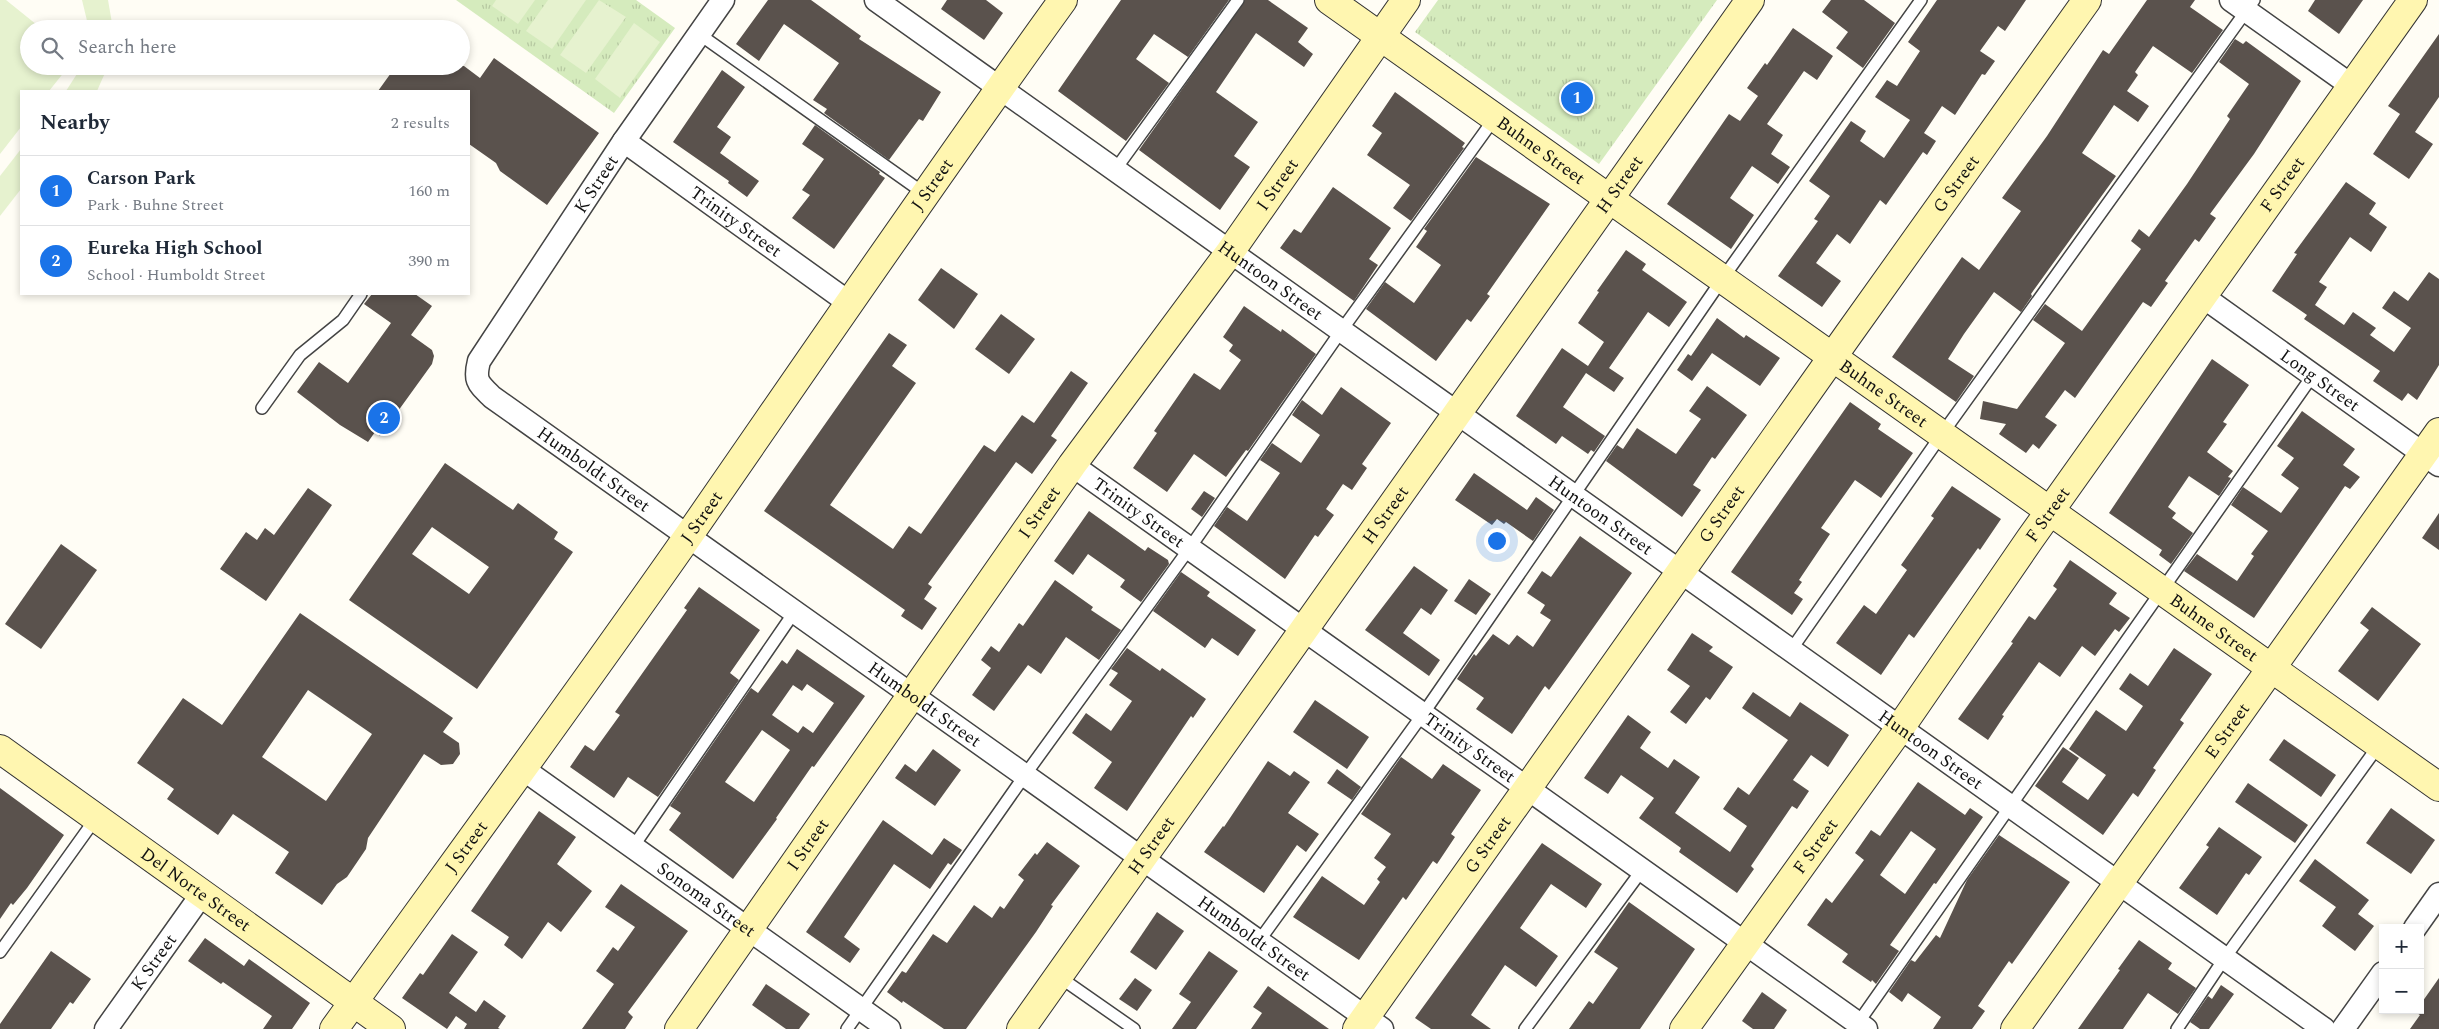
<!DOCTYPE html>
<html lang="en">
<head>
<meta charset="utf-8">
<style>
	body { margin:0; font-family:Spectral,serif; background:#f6f6f7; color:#1f2937 }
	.controls { position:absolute; right:15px; bottom:15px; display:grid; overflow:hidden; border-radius:0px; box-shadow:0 2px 8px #0003 }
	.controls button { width:45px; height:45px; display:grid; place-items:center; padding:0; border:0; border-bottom:1px solid #e0e1e3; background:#fff; color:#1f2937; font:25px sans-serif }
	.you { position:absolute; left:1496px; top:540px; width:18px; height:18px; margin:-12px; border:4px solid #fff; border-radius:50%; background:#1a73e8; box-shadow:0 0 0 8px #1a73e833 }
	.badge { display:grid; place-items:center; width:32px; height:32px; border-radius:50%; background:#1a73e8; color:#fff; font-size:16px; font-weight:700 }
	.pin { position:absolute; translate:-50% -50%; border:2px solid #fff; box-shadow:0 1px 5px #0006 }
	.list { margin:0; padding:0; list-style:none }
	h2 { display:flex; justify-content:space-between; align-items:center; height:65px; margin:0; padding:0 20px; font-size:21px }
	h2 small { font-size:16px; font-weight:400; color:#747a83 }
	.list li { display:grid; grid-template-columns:32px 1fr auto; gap:15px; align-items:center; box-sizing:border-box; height:70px; padding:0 20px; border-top:1px solid #e0e1e3 }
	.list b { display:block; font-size:19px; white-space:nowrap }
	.list p { margin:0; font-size:16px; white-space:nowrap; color:#747a83 }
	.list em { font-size:16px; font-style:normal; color:#747a83 }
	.icon { flex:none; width:28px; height:28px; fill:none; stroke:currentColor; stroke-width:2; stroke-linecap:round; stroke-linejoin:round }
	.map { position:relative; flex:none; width:2439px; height:1029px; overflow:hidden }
	.search { position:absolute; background:#fff; box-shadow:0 2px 8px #0003; left:20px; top:20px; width:450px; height:55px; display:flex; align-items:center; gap:12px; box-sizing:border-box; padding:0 18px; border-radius:28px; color:#747a83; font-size:19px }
	.panel { position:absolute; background:#fff; box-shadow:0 2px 8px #0003; left:20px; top:90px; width:450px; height:205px; border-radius:0px }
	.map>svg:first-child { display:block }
	.park { fill:url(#park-tufts) }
	.pitch { fill:#e6f2cf }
	.building { fill:#5a524d; fill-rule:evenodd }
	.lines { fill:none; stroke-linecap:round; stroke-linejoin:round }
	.lane-casing { stroke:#444; stroke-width:14 }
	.street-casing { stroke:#444; stroke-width:25 }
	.secondary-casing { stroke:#333; stroke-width:30 }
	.lane { stroke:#fff; stroke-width:11 }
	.street { stroke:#fff; stroke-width:22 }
	.secondary { stroke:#fff6b0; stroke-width:28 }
	.labels { text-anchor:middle; stroke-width:5; stroke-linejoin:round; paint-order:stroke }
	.street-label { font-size:18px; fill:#111; stroke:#fff }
</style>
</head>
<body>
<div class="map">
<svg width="2439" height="1029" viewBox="0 0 2439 1029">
	<defs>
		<pattern id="park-tufts" width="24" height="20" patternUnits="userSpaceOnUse" patternTransform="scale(1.25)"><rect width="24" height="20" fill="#d5ebbd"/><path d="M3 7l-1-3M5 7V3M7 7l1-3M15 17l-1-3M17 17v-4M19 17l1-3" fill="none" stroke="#b6c8a1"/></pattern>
	</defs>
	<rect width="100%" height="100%" fill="#fffdf5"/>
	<g class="park">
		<polygon points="456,0 636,0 675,28 614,113"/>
		<polygon points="1438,0 1717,0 1599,164 1415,32"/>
	</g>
	<g class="pitch">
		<polygon points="0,0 6,0 42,29 29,29 29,66 69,66 49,91 21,91 21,127 0,154"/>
		<polygon points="82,0 108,0 113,29 89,29"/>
		<polygon points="496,0 535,0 518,24 492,6"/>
		<polygon points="548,0 586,0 552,49 526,31"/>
		<polygon points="599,0 626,17 586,73 560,55"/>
		<polygon points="634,23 660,42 620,98 595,79"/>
		<polygon points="82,66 108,66 97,91 66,91"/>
		<polygon points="21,149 21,189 0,216 0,176"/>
	</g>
	<g class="building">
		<polygon points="768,0 811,0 861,36 859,39 941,92 923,121 919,119 889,160 824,113 827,109 813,100 839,63 784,24 759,61 736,44"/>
		<polygon points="947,0 986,0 1003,13 984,40 941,9"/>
		<polygon points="1121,0 1229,0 1188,57 1154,34 1136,59 1169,83 1126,141 1058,91"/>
		<polygon points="1245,0 1268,0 1308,28 1298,42 1313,54 1304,67 1256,33 1216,92 1258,122 1234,156 1250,167 1220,210 1139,150"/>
		<polygon points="1831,0 1864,0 1895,23 1863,68 1836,48 1848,32 1822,12"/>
		<polygon points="1937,0 2026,0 2005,31 1998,26 1980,51 1995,61 1985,75 1982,74 1955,115 1942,106 1924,133 1936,141 1927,155 1923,152 1886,205 1880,200 1850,244 1837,234 1816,263 1841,281 1822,307 1778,276 1818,221 1814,219 1830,196 1809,181 1851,121 1866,131 1860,141 1884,158 1910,120 1875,97 1887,80 1897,86 1920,51 1908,42"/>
		<polygon points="2147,0 2195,0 2190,7 2223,30 2192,73 2153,46 2135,72 2138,75 2127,91 2149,106 2138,122 2114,105 2082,153 2116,176 2031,294 2032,296 2021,312 1994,292 1964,334 1948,359 1974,376 1956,402 1892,357 1962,257 1979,270 2021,211 2002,198 2047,136 2103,50 2109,54"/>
		<polygon points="2315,0 2363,0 2339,34 2308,11"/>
		<polygon points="1793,28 1833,56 1817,80 1804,71 1767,124 1783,135 1771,154 1790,167 1778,184 1752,166 1730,198 1754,215 1731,249 1667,204 1729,114 1740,121 1758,96 1747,88 1765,63 1767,65"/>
		<polygon points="2439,34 2439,97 2415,132 2433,144 2409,179 2373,154 2400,114 2388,106"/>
		<polygon points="2235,39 2243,44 2246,41 2301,81 2254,154 2210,214 2216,218 2199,242 2195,239 2165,281 2168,283 2151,307 2143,302 2075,398 2065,390 2045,417 2057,425 2039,449 2033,444 2026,453 1999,434 2006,424 1980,419 1983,401 2017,409 2065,343 2033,320 2045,304 2082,331 2141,249 2131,241 2139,229 2149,237 2187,184 2230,119 2227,116 2249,84 2219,62"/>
		<polygon points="494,58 599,133 547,205 500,171 496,163 469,144 469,91 378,91 396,66 464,66 480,78"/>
		<polygon points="722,70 745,87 717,127 731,137 720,153 759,181 747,197 728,183 729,181 673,142"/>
		<polygon points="1395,92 1465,143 1462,147 1464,148 1411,221 1393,208 1410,185 1367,155 1382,133 1372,126"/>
		<polygon points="815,125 880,172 879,174 885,178 834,249 792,218 810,195 802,190 824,159 802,144"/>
		<polygon points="1476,157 1550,204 1487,294 1490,296 1471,322 1467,319 1436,361 1366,309 1385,282 1414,303 1441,265 1416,247 1427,231 1424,229"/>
		<polygon points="2346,182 2376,203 2369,214 2387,227 2371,252 2350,237 2319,282 2327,287 2315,305 2344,325 2353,312 2376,328 2370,335 2394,352 2411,328 2382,308 2394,291 2408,301 2429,272 2439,279 2439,365 2417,400 2408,393 2402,401 2373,381 2380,371 2304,319 2307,315 2272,291 2297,254 2294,253"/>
		<polygon points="1333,187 1391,228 1369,259 1378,265 1354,301 1280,248 1294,229 1301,233"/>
		<polygon points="1626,250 1646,264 1642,270 1687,302 1669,327 1648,312 1609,368 1624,378 1614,392 1586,373 1563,407 1605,436 1594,452 1591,450 1588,454 1562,436 1556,444 1516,416 1562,348 1588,366 1604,342 1578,323 1599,292 1597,291"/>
		<polygon points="941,268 978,294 954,329 918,300"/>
		<polygon points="372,294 415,294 432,306 411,335 432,350 434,356 432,364 380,436 375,432 368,442 340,425 297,392 319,362 348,383 391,323 364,304"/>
		<polygon points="1244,306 1281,332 1282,329 1316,354 1248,451 1246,450 1226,477 1194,454 1167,492 1133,468 1157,433 1154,431 1194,373 1220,390 1241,360 1229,351 1233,345 1223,337"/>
		<polygon points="1001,314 1035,339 1009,374 975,349"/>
		<polygon points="1717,318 1744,338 1746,335 1780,358 1760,386 1712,353 1692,381 1677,370 1688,354 1691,356"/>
		<polygon points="889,333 907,345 892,366 916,383 830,505 893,549 909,526 921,534 984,445 995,452 1022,415 1034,423 1071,371 1088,383 1051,436 1057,440 1032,474 1016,462 928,584 932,587 924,599 937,608 922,630 901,616 905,610 764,511"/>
		<polygon points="2212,359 2249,385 2223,422 2227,424 2207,452 2233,471 2228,477 2231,478 2219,496 2189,476 2168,507 2176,513 2172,518 2193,533 2171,564 2159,555 2162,550 2109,513"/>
		<polygon points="1707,386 1747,415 1715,459 1712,457 1693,485 1701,490 1682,517 1606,461 1617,445 1623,449 1637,428 1676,454 1701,419 1689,411"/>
		<polygon points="1341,387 1391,423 1362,464 1367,468 1352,490 1343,484 1326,509 1334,515 1318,537 1315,535 1285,579 1214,526 1227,507 1247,521 1280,473 1260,460 1272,443 1301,463 1320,435 1292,415 1302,400 1322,415"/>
		<polygon points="1850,402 1881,424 1878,429 1913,453 1881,498 1855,480 1821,528 1830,534 1799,580 1802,582 1794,593 1803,599 1792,615 1731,572"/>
		<polygon points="2302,411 2355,449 2343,465 2360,477 2350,489 2345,486 2254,618 2184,571 2197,554 2237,581 2254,556 2251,554 2268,531 2231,505 2243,487 2281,513 2299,488 2281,475 2294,458 2277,446"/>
		<path d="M445,463L513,510L518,503L558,532L554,539L573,552L477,689L349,600ZM432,527L489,567L469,594L412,554Z"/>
		<polygon points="1474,473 1527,510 1536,497 1554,510 1533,541 1506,522 1504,524 1497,519 1492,525 1455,500"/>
		<polygon points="1952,486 2001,519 1980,550 1978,548 1914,638 1909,634 1881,675 1836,643 1864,605 1876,614 1907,570 1901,565 1934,518 1931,516"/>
		<polygon points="308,488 332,505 266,601 220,569 246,532 257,540 265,528 274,535"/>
		<polygon points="1204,491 1215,498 1202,517 1191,509"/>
		<polygon points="1089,511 1145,551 1148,547 1168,560 1169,564 1141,602 1120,587 1125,580 1088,554 1073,575 1054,561"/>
		<polygon points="2439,513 2439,550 2422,538"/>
		<polygon points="1580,536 1632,573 1562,672 1549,690 1545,686 1512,734 1476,709 1484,698 1457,679 1474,654 1476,656 1493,634 1509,645 1517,635 1533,647 1551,620 1540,613 1545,605 1527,593 1542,571 1551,577"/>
		<polygon points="61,544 97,570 41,649 5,624"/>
		<polygon points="2070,560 2117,593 2109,604 2130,618 2119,632 2115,629 2095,656 2082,646 2060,677 2039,662 2002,715 2004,716 1988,740 1958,719 2013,643 2011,642 2029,616 2035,620 2057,589 2053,586"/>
		<polygon points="1414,566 1448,590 1431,615 1421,608 1403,633 1440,660 1429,676 1365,630"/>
		<polygon points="1181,572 1210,592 1207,596 1256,630 1238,656 1212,638 1205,648 1153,611"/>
		<polygon points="1469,579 1491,594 1476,615 1454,601"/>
		<polygon points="1055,580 1093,607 1091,610 1121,630 1099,660 1066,637 1041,674 1028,665 994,711 972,695 991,668 981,660 991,646 999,652 1019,623 1023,626"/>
		<polygon points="699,587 760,630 730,673 739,680 658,797 628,777 614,798 570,767 585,745 594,751 620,715 615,712 687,610 684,608"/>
		<polygon points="2372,607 2421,644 2378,701 2338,671 2369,630 2360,623"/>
		<path d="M300,613L453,718L443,732L459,743L460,754L453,764L441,765L424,754L368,838L366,849L347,877L337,884L322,905L275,873L289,852L233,814L218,835L167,799L174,789L137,763L183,698L222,725ZM308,690L372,734L326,801L262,757Z"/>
		<polygon points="1692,633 1713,647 1709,651 1733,667 1710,700 1706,697 1686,724 1670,712 1690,686 1667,670"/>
		<polygon points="1127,648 1160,671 1162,668 1206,699 1193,718 1191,716 1127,811 1094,788 1112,762 1072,733 1086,713 1111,731 1132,701 1109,685 1118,673 1111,669"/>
		<polygon points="2174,648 2212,674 2180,720 2184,723 2153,768 2156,770 2138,797 2133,793 2103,835 2035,786 2063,747 2079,758 2062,782 2088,800 2106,775 2069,749 2096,710 2126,731 2143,706 2119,689 2130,673 2148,686"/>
		<path d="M797,649L865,696L814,767L812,766L776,818L777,819L733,879L669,830L681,813L670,806L751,688L758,693L782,660L787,664ZM807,684L834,703L813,733L803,726L798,733L772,715L793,685L802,691ZM762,730L790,750L754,802L725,782Z"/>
		<polygon points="1753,692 1790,717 1800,702 1849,735 1828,767 1811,755 1793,780 1809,791 1797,809 1792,806 1751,866 1754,869 1737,893 1679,852 1681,848 1639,818 1654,798 1621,775 1608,794 1584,778 1628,715 1651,732 1640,748 1668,768 1674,759 1700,777 1675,813 1730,852 1747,826 1723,809 1738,787 1749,795 1788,740 1742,708"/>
		<polygon points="1315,700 1369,737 1347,769 1293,732"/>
		<polygon points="2284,739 2336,775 2321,797 2269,760"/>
		<polygon points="933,749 961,770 935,806 895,778 905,764 916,772"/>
		<polygon points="1401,757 1432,779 1443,764 1481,790 1451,834 1455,837 1437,864 1433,861 1406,900 1403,897 1359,960 1293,917 1322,876 1364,905 1380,882 1377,879 1386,867 1374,858 1391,834 1361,814"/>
		<polygon points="1268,761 1290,776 1294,771 1310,782 1288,813 1319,834 1306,852 1297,845 1264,893 1204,852 1223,826 1224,827"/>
		<polygon points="1337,769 1361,787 1352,800 1327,783"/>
		<path d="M1918,782L1965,815L1970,808L1983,817L1936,884L1934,883L1890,945L1899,951L1876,984L1872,980L1871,982L1842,962L1848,954L1807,925L1826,898L1832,903L1864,860L1855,853L1871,830L1880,836ZM1911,831L1936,849L1905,894L1880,875Z"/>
		<polygon points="2248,783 2308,825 2295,843 2235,802"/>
		<polygon points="0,788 64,835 27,888 13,905 11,903 0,919"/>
		<polygon points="2391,808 2435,840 2411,874 2366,843"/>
		<polygon points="539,811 576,837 557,864 592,891 561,932 548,922 522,959 504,945 509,937 471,911"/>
		<polygon points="883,820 932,855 944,838 962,850 951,865 948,863 930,889 894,864 844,937 860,949 850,963 806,932"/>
		<polygon points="2219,827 2262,857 2249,875 2246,873 2217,915 2179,888 2209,847 2206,845"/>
		<polygon points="1999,835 2070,882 2012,964 2009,961 1978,1006 1985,1011 1972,1029 1933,1029 1941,1017 1908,993 1902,1002 1889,992 1911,960 1915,962 1936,935 1940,938 1967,880"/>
		<polygon points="1047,842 1080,866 1051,905 1053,906 1036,932 966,1029 944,1029 903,1001 902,1003 887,992 902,971 906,973 933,934 947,943 974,905 992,918 1000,906 1004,909 1024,880 1018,875 1035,853 1037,855"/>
		<polygon points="1542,843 1602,884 1586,908 1551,884 1520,928 1558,956 1536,987 1505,965 1471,1015 1491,1029 1431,1029 1415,1018"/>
		<polygon points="2315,859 2369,900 2358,914 2374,926 2355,951 2322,926 2336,907 2299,881"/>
		<polygon points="621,884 688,931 628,1012 633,1017 625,1029 582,1029 614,984 596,971 613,947 618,951 635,927 605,907"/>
		<polygon points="1629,902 1695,949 1640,1029 1569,1029 1589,1001 1593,1004 1618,968 1594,952"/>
		<polygon points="1157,912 1184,931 1156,970 1130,952"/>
		<polygon points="452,934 478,952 449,993 476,1012 484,1000 506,1016 498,1028 500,1029 464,1029 467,1024 456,1016 447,1029 402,998 420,973 423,975"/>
		<polygon points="205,938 244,966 249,959 310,1003 292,1029 263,1029 272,1016 223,982 221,984 188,961"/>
		<polygon points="2139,940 2172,963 2168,969 2196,988 2178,1014 2148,993 2123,1029 2078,1029 2120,970 2118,969"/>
		<polygon points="51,951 91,979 73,1004 70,1002 51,1029 0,1029 0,1024"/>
		<polygon points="1209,951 1238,971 1196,1029 1172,1029 1191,1002 1179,994"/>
		<polygon points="1135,978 1152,990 1137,1011 1119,999"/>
		<polygon points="2439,978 2439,1029 2410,1029 2420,1015 2415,1012 2420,1010 2420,1005"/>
		<polygon points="766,984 810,1014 799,1029 786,1029 752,1005"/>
		<polygon points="2221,985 2234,994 2209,1029 2200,1029 2190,1022 2208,996 2212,999"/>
		<polygon points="1268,986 1329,1029 1251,1029 1262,1013 1253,1007"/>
		<polygon points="1762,992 1787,1010 1774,1029 1753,1029 1742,1021"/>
	</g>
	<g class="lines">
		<defs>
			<g id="lane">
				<polyline points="699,34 925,194"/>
				<polyline points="1115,170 1238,0"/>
				<polyline points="262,408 300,355 343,320 361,294"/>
				<polyline points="1791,650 1942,434 2254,0"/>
				<polyline points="633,847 795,611"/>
				<polyline points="1259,941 1423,714 1723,278 1921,0"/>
				<polyline points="0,952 96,818"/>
				<polyline points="1058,976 1134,1029"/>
				<polyline points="1858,1023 2313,375"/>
				<polyline points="847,1029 1025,775 1189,549 1341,331 1494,119"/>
				<polyline points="1525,1029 1642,870"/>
				<polyline points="2177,1029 2224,959 2379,745"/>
			</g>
			<g id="street">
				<path id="s1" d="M723,0L624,141L479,361C474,381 478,383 492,397L1382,1029"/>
				<path id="s2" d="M876,0L2324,1029"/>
				<polyline points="2231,0 2352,86"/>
				<path id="s3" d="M624,141L848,302"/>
				<path id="s4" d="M2202,296L2439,465"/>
				<path id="s5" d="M1072,465L1866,1029"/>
				<path id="s6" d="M523,769L889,1029"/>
				<polyline points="2415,928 2439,894"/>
				<path id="s7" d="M106,1029L202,894"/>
				<polyline points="2343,1029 2383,973"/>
			</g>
			<g id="secondary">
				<path id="s8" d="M1329,0L2439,787"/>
				<path id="s9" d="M0,749L391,1029"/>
				<path id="s10" d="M334,1029C453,864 573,701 689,535C813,356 935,177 1063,0"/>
				<path id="s11" d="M679,1029L1072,465L1230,252L1406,0"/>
				<path id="s12" d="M1021,1029L1750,0"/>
				<path id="s13" d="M1357,1029L1848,335L2087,0"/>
				<path id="s14" d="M1684,1029L1900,728L2030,539L2413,0"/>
				<path id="s15" d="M2015,1029L2439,432"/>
			</g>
		</defs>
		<use href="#lane" class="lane-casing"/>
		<use href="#street" class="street-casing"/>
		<use href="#secondary" class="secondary-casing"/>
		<use href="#lane" class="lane"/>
		<use href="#street" class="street"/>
		<use href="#secondary" class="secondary"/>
	</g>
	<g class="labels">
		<g class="street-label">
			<text dy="6" stroke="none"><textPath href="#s8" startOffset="260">Buhne Street</textPath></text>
			<text transform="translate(596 184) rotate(-57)" y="6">K Street</text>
			<text dy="6" stroke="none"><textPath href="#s10" startOffset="1035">J Street</textPath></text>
			<text dy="6" stroke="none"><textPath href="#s11" startOffset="1035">I Street</textPath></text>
			<text dy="6" stroke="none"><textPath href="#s12" startOffset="1035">H Street</textPath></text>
			<text dy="6" stroke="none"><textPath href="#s13" startOffset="1036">G Street</textPath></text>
			<text dy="6" stroke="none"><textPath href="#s14" startOffset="1035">F Street</textPath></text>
			<text dy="6" stroke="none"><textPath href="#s3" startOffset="138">Trinity Street</textPath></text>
			<text dy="6" stroke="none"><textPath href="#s2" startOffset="484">Huntoon Street</textPath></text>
			<text dy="6" stroke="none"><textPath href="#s4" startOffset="145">Long Street</textPath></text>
			<text dy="6" stroke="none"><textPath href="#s8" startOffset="680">Buhne Street</textPath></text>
			<text dy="6" stroke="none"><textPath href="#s1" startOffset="602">Humboldt Street</textPath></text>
			<text dy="6" stroke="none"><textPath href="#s11" startOffset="630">I Street</textPath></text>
			<text dy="6" stroke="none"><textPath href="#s5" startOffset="82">Trinity Street</textPath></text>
			<text dy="6" stroke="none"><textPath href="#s2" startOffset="889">Huntoon Street</textPath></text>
			<text dy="6" stroke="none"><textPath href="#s14" startOffset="630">F Street</textPath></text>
			<text dy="6" stroke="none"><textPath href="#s12" startOffset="630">H Street</textPath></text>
			<text dy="6" stroke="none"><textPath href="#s13" startOffset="631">G Street</textPath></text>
			<text dy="6" stroke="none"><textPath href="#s10" startOffset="630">J Street</textPath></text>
			<text dy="6" stroke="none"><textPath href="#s8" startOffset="1085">Buhne Street</textPath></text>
			<text dy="6" stroke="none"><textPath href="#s1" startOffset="1008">Humboldt Street</textPath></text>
			<text dy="6" stroke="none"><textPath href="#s15" startOffset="366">E Street</textPath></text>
			<text dy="6" stroke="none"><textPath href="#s5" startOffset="488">Trinity Street</textPath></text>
			<text dy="6" stroke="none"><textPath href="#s2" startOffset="1294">Huntoon Street</textPath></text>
			<text dy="6" stroke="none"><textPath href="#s11" startOffset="225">I Street</textPath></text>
			<text dy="6" stroke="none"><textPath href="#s12" startOffset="225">H Street</textPath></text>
			<text dy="6" stroke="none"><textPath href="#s13" startOffset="226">G Street</textPath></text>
			<text dy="6" stroke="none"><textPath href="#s14" startOffset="225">F Street</textPath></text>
			<text dy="6" stroke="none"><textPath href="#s10" startOffset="225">J Street</textPath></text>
			<text dy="6" stroke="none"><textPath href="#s9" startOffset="241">Del Norte Street</textPath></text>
			<text dy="6" stroke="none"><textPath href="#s6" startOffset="225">Sonoma Street</textPath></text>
			<text dy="6" stroke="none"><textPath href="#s1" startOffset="1412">Humboldt Street</textPath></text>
			<text dy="6" stroke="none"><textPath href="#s7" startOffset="82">K Street</textPath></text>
		</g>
	</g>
</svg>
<div class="controls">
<button>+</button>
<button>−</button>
</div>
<div class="you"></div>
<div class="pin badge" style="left:1577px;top:98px">1</div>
<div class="pin badge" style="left:384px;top:418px">2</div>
<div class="search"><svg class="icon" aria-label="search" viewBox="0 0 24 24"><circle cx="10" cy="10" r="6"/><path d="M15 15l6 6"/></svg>Search here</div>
<section class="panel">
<h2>Nearby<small>2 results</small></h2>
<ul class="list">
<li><span class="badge">1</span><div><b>Carson Park</b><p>Park · Buhne Street</p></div><em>160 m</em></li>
<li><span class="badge">2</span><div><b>Eureka High School</b><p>School · Humboldt Street</p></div><em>390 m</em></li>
</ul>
</section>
</div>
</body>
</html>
